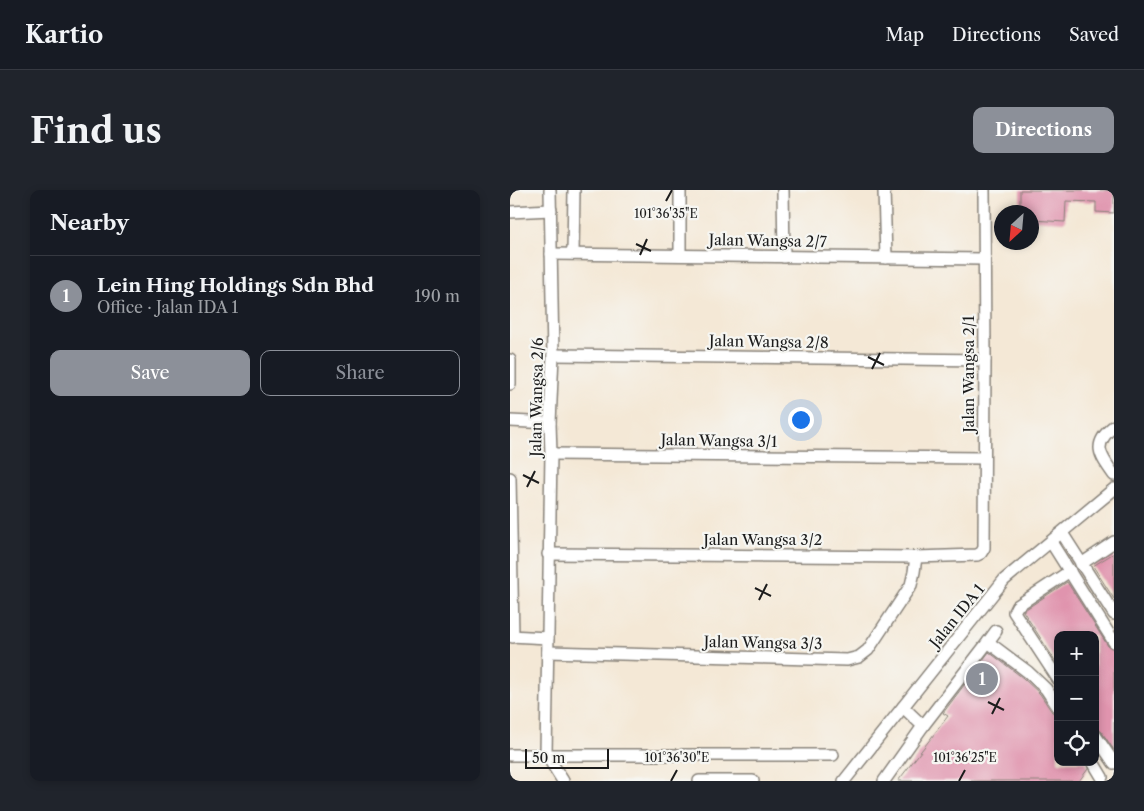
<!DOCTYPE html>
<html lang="en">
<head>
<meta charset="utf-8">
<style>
	body { margin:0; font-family:"Libre Caslon Text",serif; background:#20242c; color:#f1f3f6 }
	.controls { position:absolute; right:15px; bottom:15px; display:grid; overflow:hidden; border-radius:10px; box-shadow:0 2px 8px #0003 }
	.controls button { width:45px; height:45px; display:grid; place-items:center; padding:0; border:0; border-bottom:1px solid #363941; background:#171b24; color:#f1f3f6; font:25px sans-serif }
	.compass { position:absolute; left:484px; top:15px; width:45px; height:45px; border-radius:50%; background:#171b24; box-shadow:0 2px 8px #0003; rotate:206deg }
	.scale { position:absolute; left:15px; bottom:12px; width:84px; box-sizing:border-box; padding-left:5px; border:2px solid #1c1c1c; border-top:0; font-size:14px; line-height:18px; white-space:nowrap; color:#1c1c1c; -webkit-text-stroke:4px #f6f6f2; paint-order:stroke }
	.you { position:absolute; left:290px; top:229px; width:18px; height:18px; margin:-12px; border:4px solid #fff; border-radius:50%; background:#1a73e8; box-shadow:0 0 0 8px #1a73e833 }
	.badge { display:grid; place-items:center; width:32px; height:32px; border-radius:50%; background:#8c9099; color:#fff; font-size:16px; font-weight:700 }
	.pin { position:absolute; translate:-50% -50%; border:2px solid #fff; box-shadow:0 1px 5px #0006 }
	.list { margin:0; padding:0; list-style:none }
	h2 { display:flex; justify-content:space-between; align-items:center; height:65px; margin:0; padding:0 20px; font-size:21px }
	h2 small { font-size:16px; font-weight:400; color:#9ea1a6 }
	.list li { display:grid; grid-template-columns:32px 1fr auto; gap:15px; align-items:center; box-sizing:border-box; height:80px; padding:0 20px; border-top:1px solid #363941 }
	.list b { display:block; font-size:19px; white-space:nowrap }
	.list p { margin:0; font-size:16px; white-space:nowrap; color:#9ea1a6 }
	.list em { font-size:16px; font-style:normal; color:#9ea1a6 }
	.actions { display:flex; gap:10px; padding:15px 20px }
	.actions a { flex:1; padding:11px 0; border:1px solid #8c9099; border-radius:10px; text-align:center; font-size:18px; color:#8c9099 }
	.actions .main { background:#8c9099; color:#fff }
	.icon { flex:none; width:28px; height:28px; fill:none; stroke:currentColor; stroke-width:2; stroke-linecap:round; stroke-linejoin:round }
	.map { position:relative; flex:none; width:604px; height:591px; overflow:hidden; border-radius:10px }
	header { display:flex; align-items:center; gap:30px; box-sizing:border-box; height:70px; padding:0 25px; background:#171b24; border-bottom:1px solid #363941 }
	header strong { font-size:24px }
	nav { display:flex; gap:28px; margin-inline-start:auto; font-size:18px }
	.intro { display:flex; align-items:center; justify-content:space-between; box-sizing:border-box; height:120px; padding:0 30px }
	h1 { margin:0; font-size:35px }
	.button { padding:12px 22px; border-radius:10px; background:#8c9099; color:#fff; font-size:18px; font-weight:700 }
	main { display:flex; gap:30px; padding:0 30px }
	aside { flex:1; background:#171b24; border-radius:10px; box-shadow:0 2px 8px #0003 }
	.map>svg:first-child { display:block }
	.building { fill:#e094ae }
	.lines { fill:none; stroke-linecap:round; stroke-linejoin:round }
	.minor-casing { stroke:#888279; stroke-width:14 }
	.minor { stroke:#fff; stroke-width:11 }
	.ticks { fill:none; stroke:#1c1c1c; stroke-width:2 }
	.labels { text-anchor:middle; stroke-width:4.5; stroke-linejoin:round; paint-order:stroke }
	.street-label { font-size:15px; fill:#1c1c1c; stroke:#f6f6f2 }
	.ticks-label { font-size:12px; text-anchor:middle; fill:#1c1c1c; stroke:#f6f6f2; stroke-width:4.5; stroke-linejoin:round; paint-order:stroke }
</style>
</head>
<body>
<header>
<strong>Kartio</strong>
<nav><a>Map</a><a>Directions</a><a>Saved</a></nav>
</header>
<div class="intro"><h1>Find us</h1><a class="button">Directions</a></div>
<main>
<aside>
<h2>Nearby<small></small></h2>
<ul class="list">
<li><span class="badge">1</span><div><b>Lein Hing Holdings Sdn Bhd</b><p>Office · Jalan IDA 1</p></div><em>190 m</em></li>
</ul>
<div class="actions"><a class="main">Save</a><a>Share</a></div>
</aside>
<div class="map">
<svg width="604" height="591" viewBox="0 0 604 591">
	<rect width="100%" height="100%" fill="#f6f6f2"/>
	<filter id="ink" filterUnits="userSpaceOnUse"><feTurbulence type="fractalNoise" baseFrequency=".02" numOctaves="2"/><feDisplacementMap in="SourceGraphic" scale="10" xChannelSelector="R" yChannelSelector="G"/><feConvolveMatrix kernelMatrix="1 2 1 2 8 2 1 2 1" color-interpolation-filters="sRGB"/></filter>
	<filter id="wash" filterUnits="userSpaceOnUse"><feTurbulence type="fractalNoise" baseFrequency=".0096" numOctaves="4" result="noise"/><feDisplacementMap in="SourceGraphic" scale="20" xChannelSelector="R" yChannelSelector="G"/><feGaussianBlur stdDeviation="1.12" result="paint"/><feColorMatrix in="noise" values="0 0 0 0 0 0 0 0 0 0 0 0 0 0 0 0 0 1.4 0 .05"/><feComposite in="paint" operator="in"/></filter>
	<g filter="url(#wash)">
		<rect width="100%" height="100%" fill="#f4e8d6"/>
		<g id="blocks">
			<g class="building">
				<polygon points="510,0 604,0 604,23 586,22 586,12 556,11 555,32 522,30 522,22 510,22"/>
				<polygon points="604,363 604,409 583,376"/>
				<polygon points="557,392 598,456 604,459 604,560 591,541 585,538 585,445 548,445 548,475 513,421"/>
				<polygon points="479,462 513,488 530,504 542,522 548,524 548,572 576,572 578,579 569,591 388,591 438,526 433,523"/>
			</g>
		</g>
	</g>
	<g filter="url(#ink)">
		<use href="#blocks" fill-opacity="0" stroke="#888279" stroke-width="1"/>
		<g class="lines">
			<defs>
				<g id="minor">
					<polyline points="273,0 274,67"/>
					<polyline points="374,0 376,68"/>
					<polyline points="0,22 41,20"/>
					<polyline points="41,64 474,69"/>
					<polyline points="63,64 64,0"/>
					<polyline points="170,65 170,0"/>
					<polyline points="43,165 475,170"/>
					<polyline points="0,170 0,194"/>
					<polyline points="0,231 40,233"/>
					<path d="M604,236C582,254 589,264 604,285"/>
					<polyline points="41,264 474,268"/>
					<polyline points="0,288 3,447"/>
					<polyline points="552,343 604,424"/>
					<polyline points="541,352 604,452"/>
					<polyline points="38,364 406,367 467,365 471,363 474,358 475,170 474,0"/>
					<polyline points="571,374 604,352"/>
					<polyline points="0,446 38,448"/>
					<polyline points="478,452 486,441"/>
					<polyline points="38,462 337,470 349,467 358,460 401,395 404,382 406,367"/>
					<polyline points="548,489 504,422 507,416 560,381"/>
					<polyline points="393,517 413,536 478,452 518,482 536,499 548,517"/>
					<polyline points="585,545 604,573"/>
					<polyline points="36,564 41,264 40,233 43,165 40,0"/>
					<polyline points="36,564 53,591"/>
					<polyline points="0,565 323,565"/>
					<polyline points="583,572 592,587"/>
					<polyline points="189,591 243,591"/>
					<polyline points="334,591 494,390 604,299"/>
					<polyline points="374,591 413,536"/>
				</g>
			</defs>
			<use href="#minor" class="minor-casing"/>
			<use href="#minor" class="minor"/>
		</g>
	</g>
	<path class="ticks" d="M156,11L162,0M126,54L141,61M130,65L137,49M358,167L374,175M362,179L370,163M13,285L29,293M17,297L25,281M245,398L261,406M249,410L257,394M478,512L494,520M482,524L490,508M161,591L167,580M449,591L455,580"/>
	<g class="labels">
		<g class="street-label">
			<text transform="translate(258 51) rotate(1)" y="5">Jalan Wangsa 2/7</text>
			<text transform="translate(259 152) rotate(1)" y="5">Jalan Wangsa 2/8</text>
			<text transform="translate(459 184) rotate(-90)" y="5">Jalan Wangsa 2/1</text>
			<text transform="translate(27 207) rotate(-89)" y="5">Jalan Wangsa 2/6</text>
			<text transform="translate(209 251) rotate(1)" y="5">Jalan Wangsa 3/1</text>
			<text x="253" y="355">Jalan Wangsa 3/2</text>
			<text transform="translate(447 426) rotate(-51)" y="5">Jalan IDA 1</text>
			<text transform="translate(253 453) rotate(1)" y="5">Jalan Wangsa 3/3</text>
		</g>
	</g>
	<g class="ticks-label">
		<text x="156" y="28">101°36'35"E</text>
		<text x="167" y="572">101°36'30"E</text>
		<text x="455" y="572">101°36'25"E</text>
	</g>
</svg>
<div class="controls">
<button>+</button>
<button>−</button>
<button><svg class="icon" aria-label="locate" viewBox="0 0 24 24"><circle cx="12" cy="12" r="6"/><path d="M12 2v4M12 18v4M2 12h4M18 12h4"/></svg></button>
</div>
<svg class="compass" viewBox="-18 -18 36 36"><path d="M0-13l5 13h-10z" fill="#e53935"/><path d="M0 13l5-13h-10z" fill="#9ea1a6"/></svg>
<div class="scale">50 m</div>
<div class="you"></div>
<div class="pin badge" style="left:472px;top:489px">1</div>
</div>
</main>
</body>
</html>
